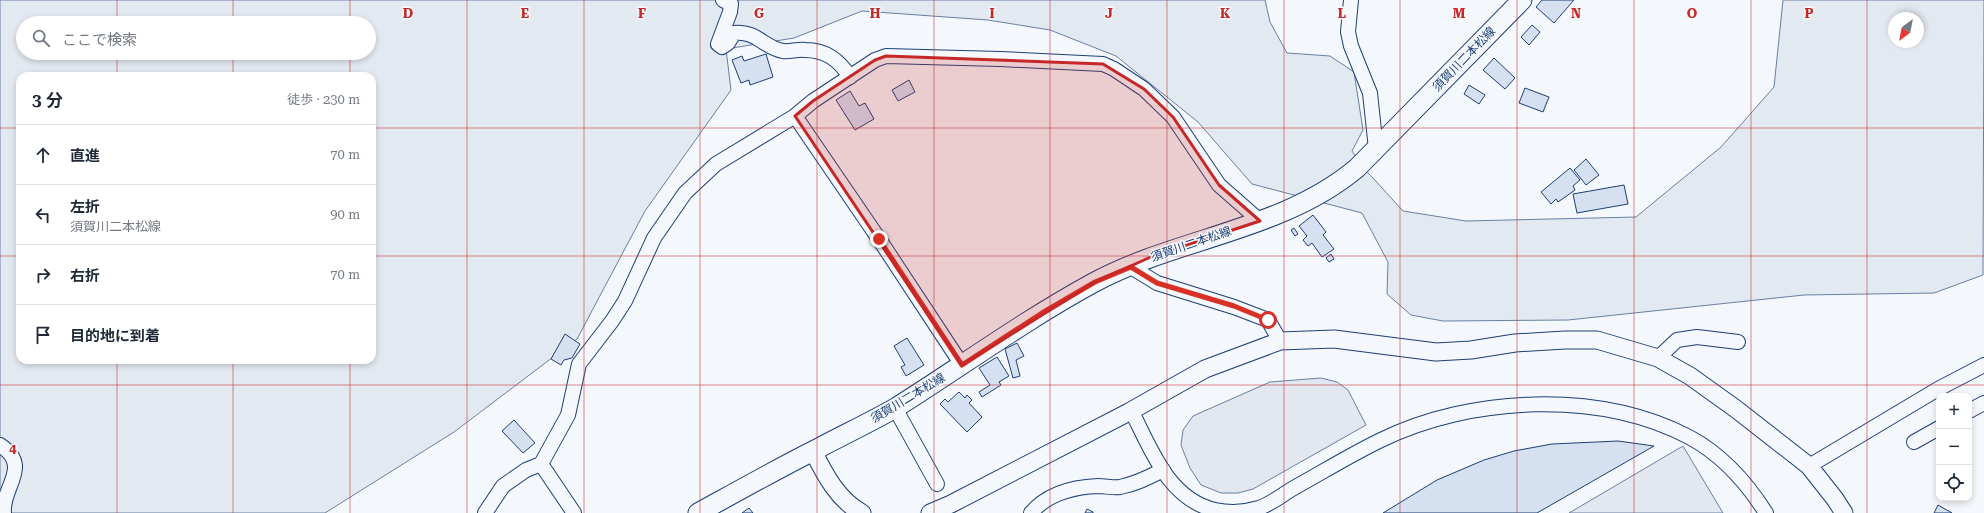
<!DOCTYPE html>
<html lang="ja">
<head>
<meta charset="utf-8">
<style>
	body { margin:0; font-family:"Roboto Serif","Noto Sans JP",serif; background:#f2f2f3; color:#1f2937 }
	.controls { position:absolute; right:12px; bottom:12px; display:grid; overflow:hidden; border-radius:8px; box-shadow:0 2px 6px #0003 }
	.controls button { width:36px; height:36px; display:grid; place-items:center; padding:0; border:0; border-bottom:1px solid #e0e1e3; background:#fff; color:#1f2937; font:20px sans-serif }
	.compass { position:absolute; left:1888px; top:12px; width:36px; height:36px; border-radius:50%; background:#fff; box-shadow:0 2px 6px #0003; rotate:212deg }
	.stop { position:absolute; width:12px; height:12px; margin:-9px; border:3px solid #d93025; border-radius:50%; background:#fff }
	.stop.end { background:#d93025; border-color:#fff; box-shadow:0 1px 4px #0008 }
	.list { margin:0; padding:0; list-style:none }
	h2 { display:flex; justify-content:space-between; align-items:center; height:52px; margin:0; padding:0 16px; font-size:17px }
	h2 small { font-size:13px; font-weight:400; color:#747a83 }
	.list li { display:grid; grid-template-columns:26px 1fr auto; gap:12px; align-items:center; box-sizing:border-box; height:60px; padding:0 16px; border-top:1px solid #e0e1e3 }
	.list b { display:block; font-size:15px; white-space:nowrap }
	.list p { margin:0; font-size:13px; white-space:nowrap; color:#747a83 }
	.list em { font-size:13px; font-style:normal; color:#747a83 }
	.icon { flex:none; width:22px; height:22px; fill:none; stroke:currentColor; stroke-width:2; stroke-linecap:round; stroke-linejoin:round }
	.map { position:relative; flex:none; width:1984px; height:513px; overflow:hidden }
	.search { position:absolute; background:#fff; box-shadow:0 2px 6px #0003; left:16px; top:16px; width:360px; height:44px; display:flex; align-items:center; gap:10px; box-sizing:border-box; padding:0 14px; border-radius:22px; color:#747a83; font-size:15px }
	.panel { position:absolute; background:#fff; box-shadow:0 2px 6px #0003; left:16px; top:72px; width:360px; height:292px; border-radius:12px }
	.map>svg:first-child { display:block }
	.green { fill:#e3e9f0; stroke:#687fa3; fill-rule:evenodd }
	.parking { fill:#e3e8f0; stroke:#687fa3 }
	.building { fill:#d5e0f0; stroke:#1d3f73 }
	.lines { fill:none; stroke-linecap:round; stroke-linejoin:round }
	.minor-casing { stroke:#1d3f73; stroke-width:16 }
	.tertiary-casing { stroke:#1d3f73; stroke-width:19 }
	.secondary-casing { stroke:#1d3f73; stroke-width:21 }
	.minor { stroke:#f4f7fb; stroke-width:14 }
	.tertiary { stroke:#f4f7fb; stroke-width:17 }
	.secondary { stroke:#f4f7fb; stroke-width:19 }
	.route { stroke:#d93025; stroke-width:5 }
	.marked { fill:#c62828; fill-opacity:0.2; stroke:#c62828; stroke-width:3; stroke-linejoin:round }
	.grid { fill:none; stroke:#c62828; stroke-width:1; stroke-opacity:0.55 }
	.labels { text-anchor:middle; stroke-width:3; stroke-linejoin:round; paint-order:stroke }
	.street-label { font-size:12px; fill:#1d3f73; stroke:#f4f7fb }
	.grid-label { font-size:13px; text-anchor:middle; font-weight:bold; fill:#c62828; stroke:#f4f7fb; stroke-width:3; stroke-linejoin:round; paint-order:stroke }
</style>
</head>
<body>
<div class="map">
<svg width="1984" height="513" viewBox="0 0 1984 513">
	<rect width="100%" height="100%" fill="#f4f7fb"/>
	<path class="green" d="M0,0H1265L1270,22L1287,53L1330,56L1354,72L1363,130L1352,151L1362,166L1403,211L1466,221L1636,217L1721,147L1774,87L1783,0H1984L1983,275L1934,293L1804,295L1568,320L1443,321L1411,315L1387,294L1388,262L1362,213L1252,184L1198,122L1116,56L1050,30L988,20L862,11L794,38L726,49L731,90L645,211L577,339L454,432L325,513H0ZM1894,18H1918V42H1894ZM23,23H369V53H23ZM20,76H372V360H20Z"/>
	<g class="parking">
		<polygon points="1321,378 1337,382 1348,390 1366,425 1253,489 1238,493 1221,493 1201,485 1190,468 1181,445 1183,430 1193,416 1270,382"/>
		<polygon points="1683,446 1723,513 1569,513"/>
	</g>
	<g class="building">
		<polygon points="1542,0 1574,0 1554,23 1536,7"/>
		<polygon points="1532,25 1540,32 1529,45 1521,37"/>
		<polygon points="766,54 773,77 750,85 749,80 741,83 732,60 742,56 744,61"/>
		<polygon points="1494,58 1515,78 1505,89 1483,70"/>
		<polygon points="909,80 915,92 898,101 892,90"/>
		<polygon points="1469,85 1485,95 1479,104 1464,94"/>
		<polygon points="1525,88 1549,97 1543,112 1519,103"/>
		<polygon points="850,91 859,106 865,103 874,119 855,130 836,100"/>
		<polygon points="1586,159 1599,175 1586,185 1574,170"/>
		<polygon points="1570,168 1580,180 1573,186 1575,190 1558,202 1556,199 1551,204 1541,192"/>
		<polygon points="1624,185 1628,204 1577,213 1573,194"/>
		<polygon points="1313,215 1326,232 1323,235 1334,249 1322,257 1312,243 1308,246 1303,240 1307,236 1299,226"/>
		<polygon points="1294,228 1298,234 1295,236 1291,230"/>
		<polygon points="1331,254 1334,259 1329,262 1326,258"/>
		<polygon points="565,334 580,344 572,358 564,360 561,365 551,359"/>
		<polygon points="907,338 924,365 906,376 901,367 905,365 894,346"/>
		<polygon points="1017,343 1024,356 1016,360 1020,376 1013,378 1005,349"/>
		<polygon points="997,357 1009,376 999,382 1001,385 982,397 979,392 990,385 979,368"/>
		<polygon points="959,392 965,398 967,395 972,400 969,403 982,417 967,432 940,404 945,399 948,402"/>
		<polygon points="514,420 535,443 523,453 502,431"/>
		<polygon points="1618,441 1654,446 1537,513 1383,513 1437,480 1484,460 1514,451 1552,444"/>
		<polygon points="1938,505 1952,513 1934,513"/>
		<polygon points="749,508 753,513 742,513"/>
		<polygon points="1087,509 1093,512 1093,513 1085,513"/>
	</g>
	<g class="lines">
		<defs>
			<g id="minor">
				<path d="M723,0L731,4L730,12L718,44L722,47L728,43L734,33C756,30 764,48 783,51C789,52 798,49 805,50C826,50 839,60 850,77"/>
				<polyline points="1351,0 1348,32 1351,46 1370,93 1376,149"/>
				<polyline points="795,116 879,239 962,365"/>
				<polyline points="1131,267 1157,283 1234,307 1268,320 1280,341"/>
				<polyline points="1658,358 1677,340 1697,337 1738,342"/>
				<polyline points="895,408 937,484"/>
				<path d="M1131,410C1151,449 1168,499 1215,510C1229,513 1246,512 1259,508C1271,504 1282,495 1292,489C1321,473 1350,455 1381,440C1471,396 1599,390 1689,437C1721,454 1747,483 1766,513"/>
				<polyline points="1969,411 1984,403"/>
				<polyline points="1914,442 1939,428"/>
				<path d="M0,445C33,467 1,487 4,513"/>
				<polyline points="541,464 574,513"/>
				<polyline points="1809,466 1938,389 1984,365"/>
				<polyline points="485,513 503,486 526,470 541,464 568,415 579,364 612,321 625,301 654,238 685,193 716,164 795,116 813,101 875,60 886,56 1000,59 1103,64 1114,69 1144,89 1173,117 1219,185 1260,221"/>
				<path d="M1031,513C1048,493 1073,487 1098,486C1106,486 1113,488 1120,487C1136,484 1149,477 1163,470"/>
			</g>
			<g id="tertiary">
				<path d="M813,451C825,475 838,500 862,513"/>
				<polyline points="930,513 951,504 1129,412 1205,369 1280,341 1334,339 1436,352 1471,350 1515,343 1565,340 1597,340 1658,358 1690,376 1736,409 1809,466 1835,499 1844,513"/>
			</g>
			<path id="secondary" d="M698,513C738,491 777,469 817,449C843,435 871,422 897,407C962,366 1025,320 1093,283C1178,237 1282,231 1357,168L1522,0"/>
		</defs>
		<use href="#minor" class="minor-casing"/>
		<use href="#tertiary" class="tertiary-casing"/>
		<use href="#secondary" class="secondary-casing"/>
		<use href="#minor" class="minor"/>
		<use href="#tertiary" class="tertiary"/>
		<use href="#secondary" class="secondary"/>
	</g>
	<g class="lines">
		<polyline class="route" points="879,239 962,365 1042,313 1095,282 1131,267 1157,283 1234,306 1268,320"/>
	</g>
	<path class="marked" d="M886,56L1103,64L1144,89L1173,117L1219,185L1260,221L1153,256L1095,282L962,365L795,116L813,101L875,60Z"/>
	<path class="grid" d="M117,0V23M233,0V23M350,0V23M467,0V513M584,0V513M700,0V513M817,0V513M934,0V513M1050,0V513M1167,0V513M1284,0V513M1400,0V513M1517,0V513M1634,0V513M1751,0V513M1867,0V513M117,53V76M233,53V76M350,53V76M0,128H20M372,128H1984M0,256H20M372,256H1984M117,360V513M233,360V513M350,360V513M0,385H1984"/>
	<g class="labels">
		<g class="street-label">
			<text transform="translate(1464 59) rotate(-46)" y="4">須賀川二本松線</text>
			<text transform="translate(1191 244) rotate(-19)" y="4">須賀川二本松線</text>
			<text transform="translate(908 398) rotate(-31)" y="4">須賀川二本松線</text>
		</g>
	</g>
	<g class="grid-label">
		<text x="408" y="18">D</text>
		<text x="525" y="18">E</text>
		<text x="642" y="18">F</text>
		<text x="759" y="18">G</text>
		<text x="875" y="18">H</text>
		<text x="992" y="18">I</text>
		<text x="1109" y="18">J</text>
		<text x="1225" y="18">K</text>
		<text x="1342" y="18">L</text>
		<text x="1459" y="18">M</text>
		<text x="1576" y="18">N</text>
		<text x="1692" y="18">O</text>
		<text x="1809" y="18">P</text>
		<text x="13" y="453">4</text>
	</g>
</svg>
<div class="controls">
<button>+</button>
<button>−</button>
<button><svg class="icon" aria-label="locate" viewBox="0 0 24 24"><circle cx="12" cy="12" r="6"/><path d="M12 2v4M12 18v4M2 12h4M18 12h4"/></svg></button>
</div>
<svg class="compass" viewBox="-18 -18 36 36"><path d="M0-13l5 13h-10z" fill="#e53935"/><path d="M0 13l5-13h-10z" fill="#747a83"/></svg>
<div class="stop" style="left:1268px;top:320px"></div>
<div class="stop end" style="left:879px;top:239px"></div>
<div class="search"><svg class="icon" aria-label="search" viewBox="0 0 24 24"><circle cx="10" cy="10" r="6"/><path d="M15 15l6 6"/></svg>ここで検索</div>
<section class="panel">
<h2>3 分<small>徒歩 · 230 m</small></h2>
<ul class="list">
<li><svg class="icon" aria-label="ahead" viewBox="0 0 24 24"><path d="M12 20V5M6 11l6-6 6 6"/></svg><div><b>直進</b></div><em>70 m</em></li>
<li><svg class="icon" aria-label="left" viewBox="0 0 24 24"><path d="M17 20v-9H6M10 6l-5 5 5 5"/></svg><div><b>左折</b><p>須賀川二本松線</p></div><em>90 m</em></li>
<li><svg class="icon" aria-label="right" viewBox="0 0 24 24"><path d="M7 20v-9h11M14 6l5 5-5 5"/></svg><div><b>右折</b></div><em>70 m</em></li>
<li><svg class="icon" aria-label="arrive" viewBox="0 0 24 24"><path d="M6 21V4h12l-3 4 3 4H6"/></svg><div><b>目的地に到着</b></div></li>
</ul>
</section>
</div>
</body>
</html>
